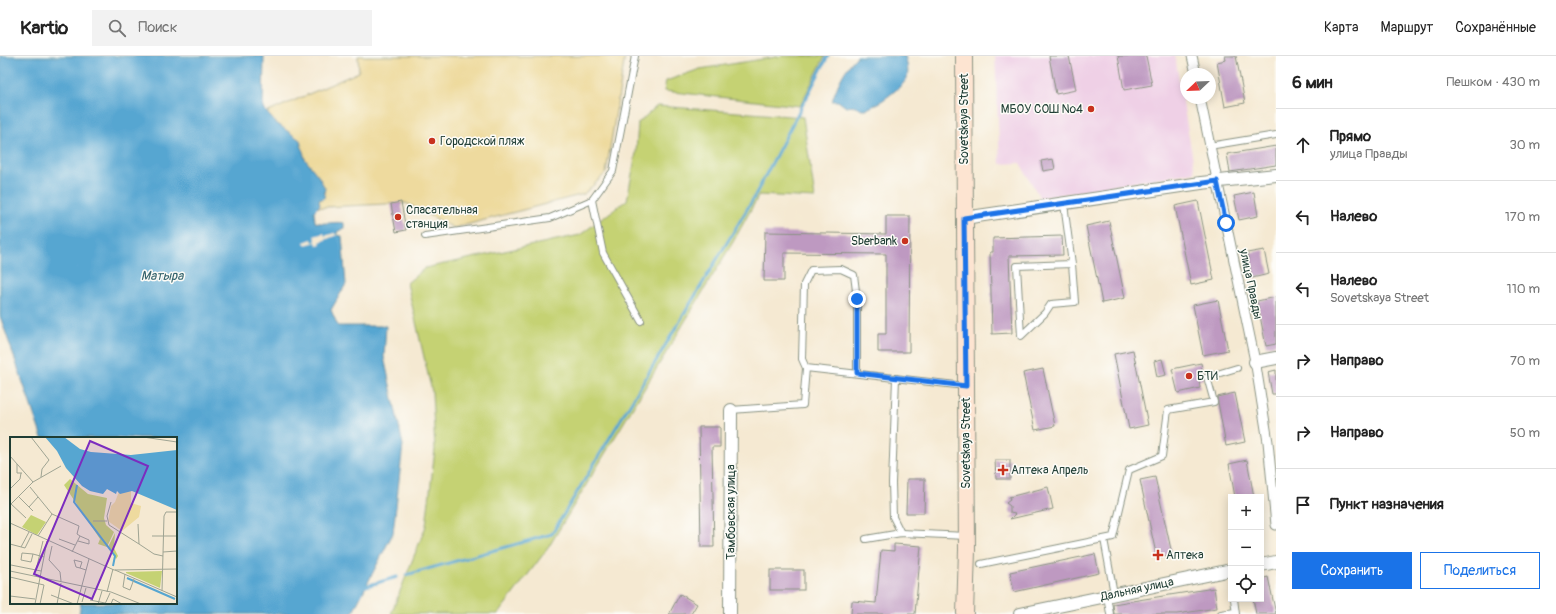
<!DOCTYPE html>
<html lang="ru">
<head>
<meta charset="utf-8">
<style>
	body { margin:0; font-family:Pangolin,sans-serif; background:#f2f2f2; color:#222 }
	.controls { position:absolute; right:12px; bottom:12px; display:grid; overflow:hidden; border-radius:0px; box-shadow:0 2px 10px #0003 }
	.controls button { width:36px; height:36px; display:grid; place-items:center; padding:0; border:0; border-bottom:1px solid #e0e0e0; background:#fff; color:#222; font:20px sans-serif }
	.compass { position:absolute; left:1180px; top:12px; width:36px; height:36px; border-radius:50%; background:#fff; box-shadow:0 2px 10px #0003; rotate:247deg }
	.stop { position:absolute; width:12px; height:12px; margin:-9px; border:3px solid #1a73e8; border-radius:50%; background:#fff }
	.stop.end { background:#1a73e8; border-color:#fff; box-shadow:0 1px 4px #0008 }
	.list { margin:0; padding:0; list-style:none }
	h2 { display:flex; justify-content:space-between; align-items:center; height:52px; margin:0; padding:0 16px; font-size:17px }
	h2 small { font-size:13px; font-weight:400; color:#767676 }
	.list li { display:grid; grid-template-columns:26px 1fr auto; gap:12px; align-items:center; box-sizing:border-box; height:72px; padding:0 16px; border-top:1px solid #e0e0e0 }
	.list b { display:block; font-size:15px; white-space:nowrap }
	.list p { margin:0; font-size:13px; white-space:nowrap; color:#767676 }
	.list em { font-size:13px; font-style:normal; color:#767676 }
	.actions { display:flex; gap:8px; padding:12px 16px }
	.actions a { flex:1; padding:9px 0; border:1px solid #1a73e8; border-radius:0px; text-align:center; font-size:14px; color:#1a73e8 }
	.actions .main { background:#1a73e8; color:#fff }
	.icon { flex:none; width:22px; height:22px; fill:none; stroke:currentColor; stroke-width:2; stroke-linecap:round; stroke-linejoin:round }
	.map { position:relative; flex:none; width:1276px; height:558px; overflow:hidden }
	header { display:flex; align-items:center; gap:24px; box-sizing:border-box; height:56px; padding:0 20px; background:#fff; border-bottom:1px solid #e0e0e0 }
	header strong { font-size:19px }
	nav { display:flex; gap:22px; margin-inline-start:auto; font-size:14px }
	.search { width:280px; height:36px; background:#f2f2f2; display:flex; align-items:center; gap:10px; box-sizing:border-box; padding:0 14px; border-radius:0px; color:#767676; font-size:15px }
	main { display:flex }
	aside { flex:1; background:#fff }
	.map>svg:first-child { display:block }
	.built { fill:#efd0e6 }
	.green { fill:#c5d273; stroke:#728854 }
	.sand { fill:#eeda9e; stroke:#868c69 }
	.water { fill:#56a6d1; stroke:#3a7282 }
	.pier { fill:#f5e9d2 }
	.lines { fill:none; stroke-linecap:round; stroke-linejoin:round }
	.stream { stroke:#56a6d1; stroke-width:3 }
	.building { fill:#be99c1 }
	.service-casing { stroke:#8a9383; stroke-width:8 }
	.pedestrian-casing { stroke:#8a9383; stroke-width:11 }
	.minor-casing { stroke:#8a9383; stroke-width:14 }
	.secondary-casing { stroke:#8a9383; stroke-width:18 }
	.service { stroke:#fff; stroke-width:6 }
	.pedestrian { stroke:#fff; stroke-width:9 }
	.minor { stroke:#fff; stroke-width:12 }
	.secondary { stroke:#fde4d1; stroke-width:16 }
	.route { stroke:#1a73e8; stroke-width:5 }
	.poi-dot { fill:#c8321e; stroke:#fdfcf7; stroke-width:1.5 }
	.labels { text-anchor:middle; stroke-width:3; stroke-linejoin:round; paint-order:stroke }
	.poi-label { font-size:12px; fill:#1f3d34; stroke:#fdfcf7; text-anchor:start }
	.street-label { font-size:12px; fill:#1f3d34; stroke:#fdfcf7 }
	.water-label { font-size:13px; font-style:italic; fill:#32626b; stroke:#fdfcf7 }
	.inset-river { fill:none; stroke:#56a6d1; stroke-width:2 }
	.inset-road { fill:none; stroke:#9fa493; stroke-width:1 }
	.view { fill:#7b2cbf; fill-opacity:0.15; stroke:#7b2cbf; stroke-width:2 }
	.inset-edge { fill:none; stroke:#1f3d34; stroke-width:2 }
</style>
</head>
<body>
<header>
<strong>Kartio</strong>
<div class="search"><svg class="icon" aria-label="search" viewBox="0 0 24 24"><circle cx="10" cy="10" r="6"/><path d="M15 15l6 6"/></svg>Поиск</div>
<nav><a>Карта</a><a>Маршрут</a><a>Сохранённые</a></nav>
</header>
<main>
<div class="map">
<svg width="1276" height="558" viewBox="0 0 1276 558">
	<rect width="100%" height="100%" fill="#fdfcf7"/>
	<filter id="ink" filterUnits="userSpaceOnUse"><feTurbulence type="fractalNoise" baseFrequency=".025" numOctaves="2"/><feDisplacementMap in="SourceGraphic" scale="8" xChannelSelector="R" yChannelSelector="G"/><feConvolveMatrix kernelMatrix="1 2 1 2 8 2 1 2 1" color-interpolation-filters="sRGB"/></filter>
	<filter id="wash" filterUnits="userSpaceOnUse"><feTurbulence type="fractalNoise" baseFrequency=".012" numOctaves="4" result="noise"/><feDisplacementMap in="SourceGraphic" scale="16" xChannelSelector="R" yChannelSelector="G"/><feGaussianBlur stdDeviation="0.9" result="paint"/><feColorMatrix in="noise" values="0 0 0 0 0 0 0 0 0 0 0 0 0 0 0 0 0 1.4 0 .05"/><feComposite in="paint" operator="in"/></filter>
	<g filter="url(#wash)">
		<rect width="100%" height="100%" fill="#f5e9d2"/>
		<polygon class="built" points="995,0 1175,0 1195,116 1040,142 1020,107 1000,108"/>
		<g class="green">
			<polygon points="782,0 825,0 800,50 664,35 666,25 700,13"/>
			<polygon points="657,50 803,61 815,142 759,139 733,186 548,492 498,558 391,558 426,470 435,393 432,336 407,227 425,212 580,179 627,144 636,97 638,67"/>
		</g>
		<polygon class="sand" points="358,0 625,0 606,117 584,138 454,172 406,147 285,153 250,64 359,16"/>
		<g class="water">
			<path d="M0,0H264L263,52L275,66L300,84L305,103L319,121L325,132L324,142L319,144L320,149L314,155L315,166C325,169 334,165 344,167V172L337,176V179L342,180L346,228L331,254L338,270H386L384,301L403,389L393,477L352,558H79L81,547H176V382H42L0,260Z"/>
			<path d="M857,0H905C907,7 909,15 907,22C904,30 872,54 864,53C856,53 857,49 846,51L838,45H832C838,27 844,14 857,0Z"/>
		</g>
		<polygon class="pier" points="324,177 325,180 334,177 337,179 320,186 321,188 317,189 316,186 305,189 304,186 312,183 313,186 316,185 314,180"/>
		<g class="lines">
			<g class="stream">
				<polyline points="406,519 552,478 752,145 828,0"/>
				<polyline points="366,530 397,521"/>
			</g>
		</g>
		<g id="blocks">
			<g class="building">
				<polygon points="1049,0 1069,0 1076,34 1056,38"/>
				<polygon points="1118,0 1146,0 1152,29 1124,34"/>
				<polygon points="1225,0 1236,0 1245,47 1225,51 1217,6 1226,4"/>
				<polygon points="1276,90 1276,109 1230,116 1227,98"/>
				<polygon points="1053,103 1055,113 1043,115 1041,105"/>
				<polygon points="1254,136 1258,160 1239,164 1234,140"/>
				<polygon points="1198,145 1214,224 1191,229 1175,150"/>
				<polygon points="401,146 406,174 396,176 391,148"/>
				<polygon points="886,160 910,160 909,296 878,296 878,278 886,278 886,198 784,197 784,225 764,225 765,176 886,178"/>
				<polygon points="1109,165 1125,242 1102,247 1086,170"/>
				<polygon points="1062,180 1063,199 1009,200 1012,277 992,278 990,196 993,196 993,182"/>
				<polygon points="1264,194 1269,218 1252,222 1247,197"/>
				<polygon points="1276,241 1276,288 1266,290 1257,245"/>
				<polygon points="1218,244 1228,294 1203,299 1193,249"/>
				<polygon points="1133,294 1148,369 1129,373 1114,298"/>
				<polygon points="1162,303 1166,319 1157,321 1154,305"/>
				<polygon points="1201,307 1203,319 1203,323 1199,324 1200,332 1178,337 1172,313"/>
				<polygon points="1043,313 1055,370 1035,374 1023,317"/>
				<polygon points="1276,314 1276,338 1272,338 1268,316"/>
				<polygon points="1235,337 1245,386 1226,390 1217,341"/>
				<polygon points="699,371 720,371 720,391 712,391 714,491 701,491"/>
				<polygon points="995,404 1010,404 1010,423 996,423"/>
				<polygon points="1247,404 1254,441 1235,441 1229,408"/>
				<polygon points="1155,421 1172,498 1157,502 1140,424"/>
				<polygon points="907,423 925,423 924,457 906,457"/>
				<polygon points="1048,431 1053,453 1010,463 1015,458 1010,457 1010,450 1006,447 1010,444 1009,441"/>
				<polygon points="894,488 921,490 915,558 851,558 852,545 876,547 881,494 894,495"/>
				<polygon points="1095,498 1099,517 1014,536 1010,516"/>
				<rect x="770" y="514" width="34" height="20"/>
				<polygon points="1268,521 1276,558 1256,558 1253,543 1261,543 1261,523"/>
				<polygon points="1214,532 1217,552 1177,558 1114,558 1113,548"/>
				<polygon points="680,538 697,548 691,558 669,558"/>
			</g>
		</g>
	</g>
	<g filter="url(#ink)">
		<use href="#blocks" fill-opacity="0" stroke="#8a9383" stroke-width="1"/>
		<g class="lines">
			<defs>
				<g id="service">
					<polyline points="1209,90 1276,79"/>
					<polyline points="592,144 603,197 641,265"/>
					<polyline points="1064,148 1072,208 1017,210 1021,280 1045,257 1051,248 1075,246 1072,208"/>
					<polyline points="425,180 550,162 592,144 613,115 635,0"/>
					<polyline points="806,312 802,303 804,228 811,214 841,213 854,219 857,243 857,317"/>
					<polyline points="896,322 892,427 893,461 901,477"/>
					<polyline points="731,354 803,349 806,312 965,330"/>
					<polyline points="866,483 901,477 967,480"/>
					<polyline points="1104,483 1114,538"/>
					<polyline points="981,508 1113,481 1129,414 1162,400 1168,354 1214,346 1207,321 1237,312"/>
					<polyline points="1107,539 1110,558"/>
					<polyline points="1234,543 1236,558"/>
					<polyline points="1221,558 1235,556"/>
				</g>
				<g id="pedestrian">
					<polyline points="1192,0 1196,18"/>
					<polyline points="1200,42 1256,310 1268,386 1276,469"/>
				</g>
				<g id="minor">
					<polyline points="964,162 1201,127 1276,119"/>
					<polyline points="1255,306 1276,302"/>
					<polyline points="1261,509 1276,506"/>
					<polyline points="730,558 731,354"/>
					<polyline points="1020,558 1231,514"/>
				</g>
				<polyline id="secondary" points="964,0 967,494 965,558"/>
			</defs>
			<use href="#service" class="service-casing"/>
			<use href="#pedestrian" class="pedestrian-casing"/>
			<use href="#minor" class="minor-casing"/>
			<use href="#secondary" class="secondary-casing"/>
			<use href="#service" class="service"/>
			<use href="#pedestrian" class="pedestrian"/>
			<use href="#minor" class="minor"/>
			<use href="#secondary" class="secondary"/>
		</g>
	</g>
	<g class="lines" filter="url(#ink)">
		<polyline class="route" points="857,243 857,317 966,330 964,162 1217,125 1226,167"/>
	</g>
	<g class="poi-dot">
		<circle cx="1091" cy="53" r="4"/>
		<circle cx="432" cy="85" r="4"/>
		<circle cx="398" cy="161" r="4"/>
		<circle cx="905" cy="185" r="4"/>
		<circle cx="1189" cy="320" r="4"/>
		<path d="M1001 408h4v4h4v4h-4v4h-4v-4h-4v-4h4z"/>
		<path d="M1156 493h4v4h4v4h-4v4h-4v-4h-4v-4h4z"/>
	</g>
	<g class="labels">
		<g class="poi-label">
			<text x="1083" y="57" text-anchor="end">МБОУ СОШ №4</text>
			<text x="440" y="89">Городской пляж</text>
			<text x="406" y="158">Спасательная<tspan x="406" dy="14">станция</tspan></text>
			<text x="897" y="189" text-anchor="end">Sberbank</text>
			<text x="1197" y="324">БТИ</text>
			<text x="1011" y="418">Аптека Апрель</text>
			<text x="1166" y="503">Аптека</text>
		</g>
		<g class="street-label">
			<text transform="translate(964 63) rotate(-90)" y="4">Sovetskaya Street</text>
			<text transform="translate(1251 228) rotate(78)" y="4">улица Правды</text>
			<text transform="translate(966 387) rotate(-90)" y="4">Sovetskaya Street</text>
			<text transform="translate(731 456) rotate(-90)" y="4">Тамбовская улица</text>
			<text transform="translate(1137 533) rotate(-12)" y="4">Дальняя улица</text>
		</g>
		<g class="water-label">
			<text x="162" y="224">Матыра</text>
		</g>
	</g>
	<g transform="translate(10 381)">
		<rect width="167" height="167" fill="#f5e9d2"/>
		<path d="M60,42L78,57L97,61L94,81L96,88L104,95L97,110L88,107L90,102L54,48ZM21,78L36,85L27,98L12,90ZM105,96L104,111L108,119L106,122L98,110ZM152,134L150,151L116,136V135Z" fill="#c5d273"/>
		<path d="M110,52H121V66L131,69L129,80L112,94L98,84L101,69L105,65Z" fill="#eeda9e"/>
		<path d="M35,0H54L70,12L81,15L121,18L167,13V73L122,54L110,57L107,54L106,57L97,52L93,57L80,54L72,49L56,31L47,14Z" fill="#56a6d1"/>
		<path class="inset-river" d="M67,48L64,65L105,119L103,129M117,141L165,162"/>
		<path class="inset-road" d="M21,0L39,23L32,32L31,40M133,0L167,5M0,19L23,45M7,27V36H12M20,50L42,77L69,89L67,97L70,99L62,115M0,52L10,42L11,36M9,60L23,74M101,65L97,79L99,88L129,107M0,66L16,81M0,68L23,45L51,29M19,70L28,60M83,84H97M0,86L104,133L167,132M128,87L129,107L144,117L153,119M28,99L42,77M142,99H167M49,102L65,108M68,104L79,107V103L70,99M0,107L15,111L22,97M42,109L39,123L50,135L51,144M11,110L19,95M153,115L167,114M23,117L12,116L11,123L21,125L23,117L34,120M1,128L31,134M70,131L66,130L64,123L72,125L70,131L76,133M26,133L33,104M105,133L167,160M0,134L101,155L131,167M115,137L113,150L120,153L124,142M0,140L34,148L30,167M152,154L154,79L156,75H167M97,155L103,132M41,158L64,167M0,159L25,162M80,163L95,166M72,165L76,151M25,167L37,104M47,167L51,146M67,167L79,122M88,167L92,154M95,167L100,156M101,167L103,162L112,167"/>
		<path class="view" d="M80,4L138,29L82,162L24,137Z"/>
		<rect width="167" height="167" class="inset-edge"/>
	</g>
</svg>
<div class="controls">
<button>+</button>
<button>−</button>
<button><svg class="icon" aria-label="locate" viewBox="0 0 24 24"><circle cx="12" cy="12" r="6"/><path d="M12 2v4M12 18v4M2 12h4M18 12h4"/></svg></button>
</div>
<svg class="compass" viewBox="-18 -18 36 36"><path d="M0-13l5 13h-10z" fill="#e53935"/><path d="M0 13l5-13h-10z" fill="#767676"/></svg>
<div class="stop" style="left:1226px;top:167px"></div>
<div class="stop end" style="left:857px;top:243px"></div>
</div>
<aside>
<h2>6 мин<small>Пешком · 430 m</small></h2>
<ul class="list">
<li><svg class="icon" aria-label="ahead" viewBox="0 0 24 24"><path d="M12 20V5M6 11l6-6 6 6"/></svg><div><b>Прямо</b><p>улица Правды</p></div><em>30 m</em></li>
<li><svg class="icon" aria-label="left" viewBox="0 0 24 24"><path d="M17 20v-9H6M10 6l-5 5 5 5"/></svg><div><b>Налево</b></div><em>170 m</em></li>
<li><svg class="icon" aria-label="left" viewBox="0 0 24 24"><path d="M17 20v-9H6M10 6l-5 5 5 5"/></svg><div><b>Налево</b><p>Sovetskaya Street</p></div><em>110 m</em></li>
<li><svg class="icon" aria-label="right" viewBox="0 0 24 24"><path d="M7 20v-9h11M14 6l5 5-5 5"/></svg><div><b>Направо</b></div><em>70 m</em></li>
<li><svg class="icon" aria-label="right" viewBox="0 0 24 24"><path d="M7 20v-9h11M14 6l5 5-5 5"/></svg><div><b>Направо</b></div><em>50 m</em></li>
<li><svg class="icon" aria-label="arrive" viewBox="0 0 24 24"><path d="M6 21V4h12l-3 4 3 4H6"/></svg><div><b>Пункт назначения</b></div></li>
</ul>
<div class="actions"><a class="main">Сохранить</a><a>Поделиться</a></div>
</aside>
</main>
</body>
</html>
